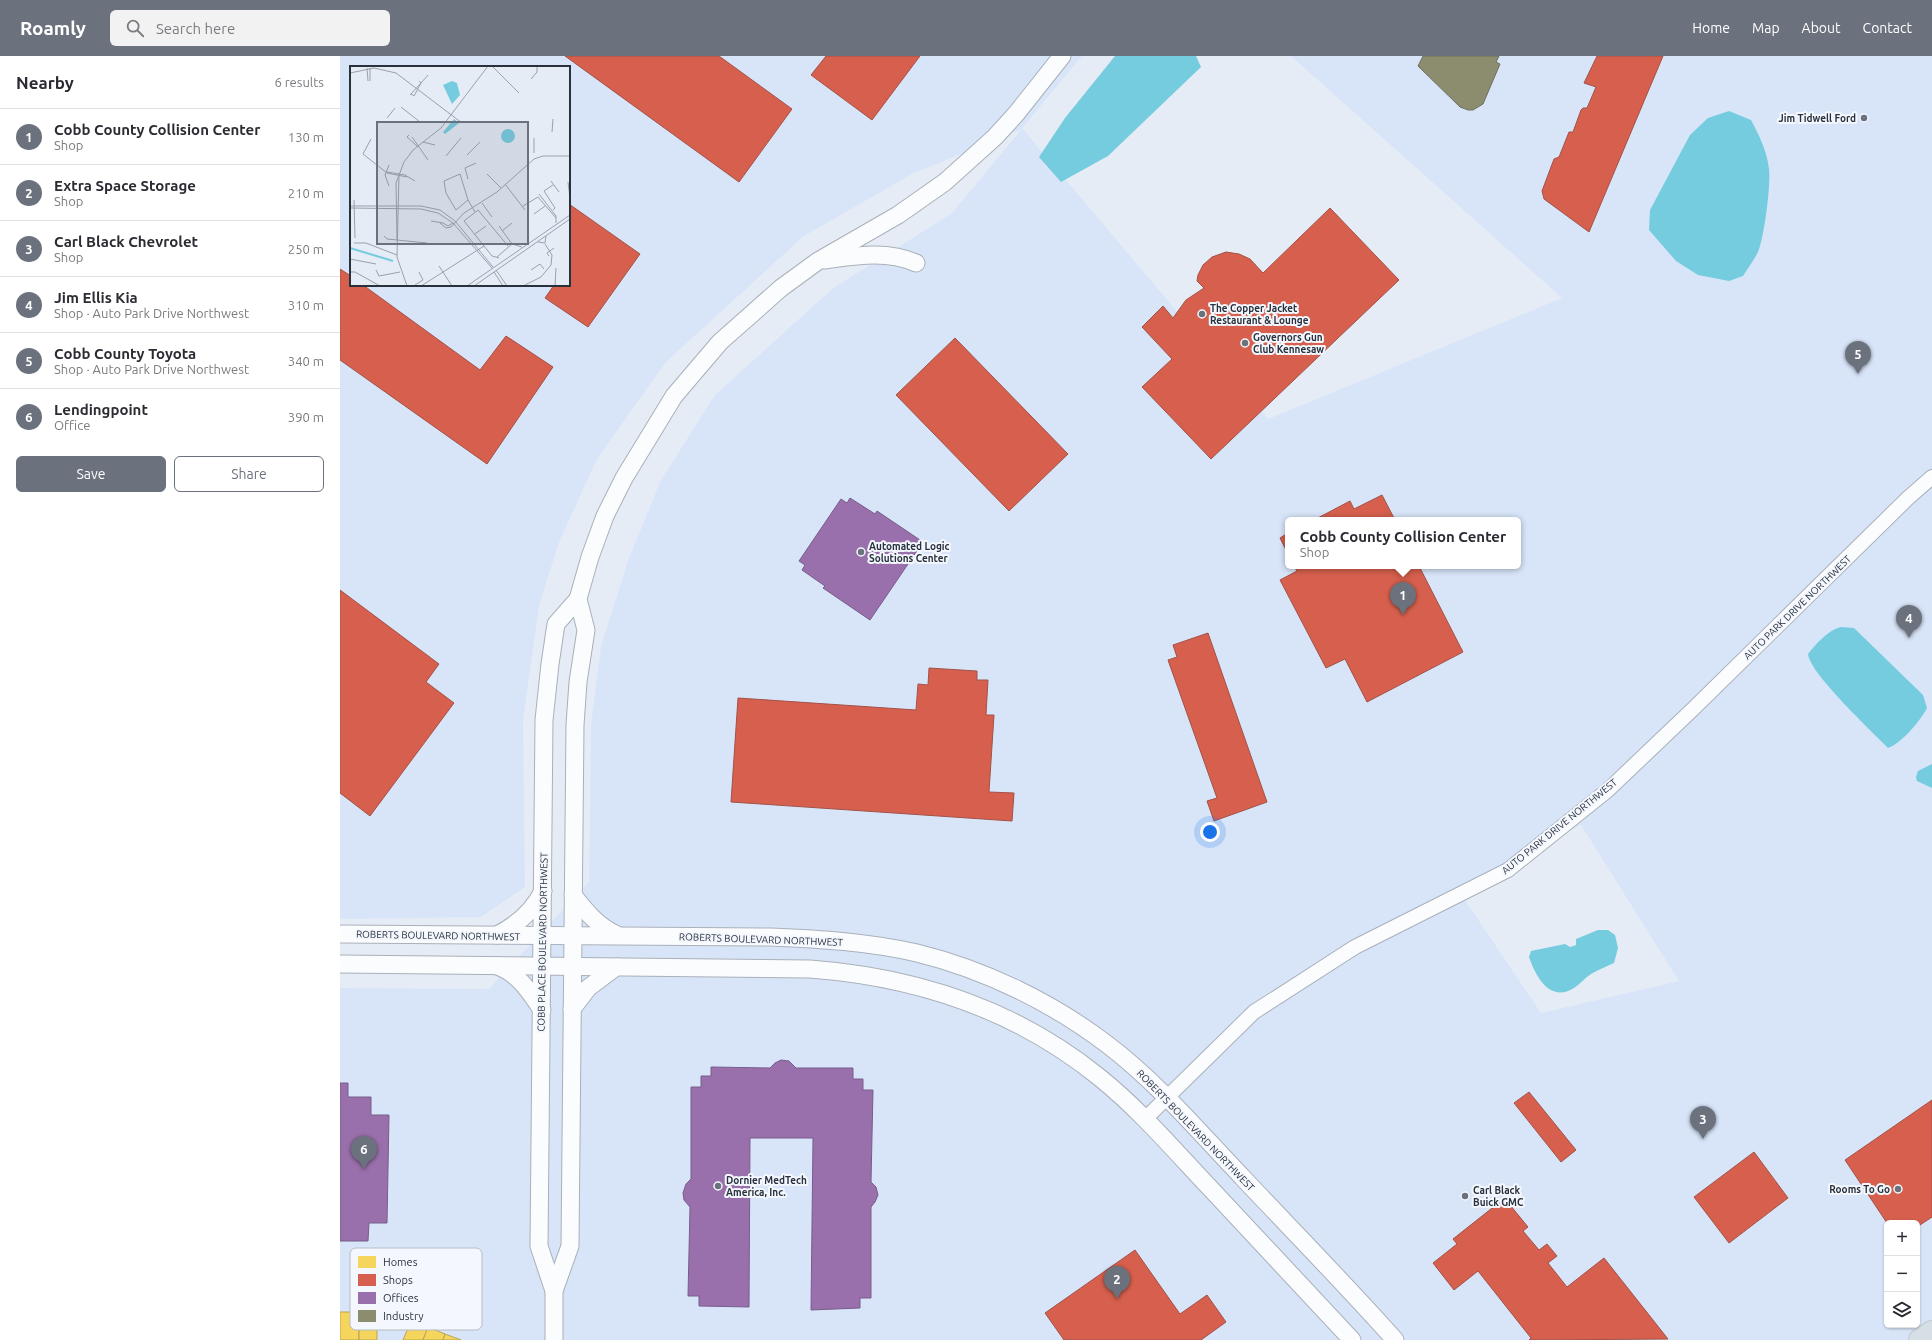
<!DOCTYPE html>
<html lang="en">
<head>
<meta charset="utf-8">
<style>
	body { margin:0; font-family:Ubuntu,sans-serif; background:#f2f2f3; color:#2b2b33 }
	.controls { position:absolute; right:12px; bottom:12px; display:grid; overflow:hidden; border-radius:6px; box-shadow:0 1px 3px #0004 }
	.controls button { width:36px; height:36px; display:grid; place-items:center; padding:0; border:0; border-bottom:1px solid #e1e1e2; background:#fff; color:#2b2b33; font:20px sans-serif }
	.you { position:absolute; left:870px; top:776px; width:14px; height:14px; margin:-10px; border:3px solid #fff; border-radius:50%; background:#1a73e8; box-shadow:0 0 0 6px #1a73e833 }
	.badge { display:grid; place-items:center; width:26px; height:26px; border-radius:50%; background:#6b727d; color:#fff; font-size:13px; font-weight:700 }
	.pin { position:absolute; translate:-50% -33px; filter:drop-shadow(0 1px 2px #0008) }
	.pin::after { content:''; position:absolute; top:21px; width:14px; height:12px; background:inherit; clip-path:polygon(0 0,100% 0,50% 100%) }
	.popup { position:absolute; left:945px; top:461px; width:236px; height:52px; box-sizing:border-box; display:grid; place-content:center; border-radius:6px; background:#fff; filter:drop-shadow(0 1px 3px #0005); font-size:13px; white-space:nowrap; color:#7c7c81 }
	.popup b { font-size:15px; color:#2b2b33 }
	.popup::after { content:''; position:absolute; left:50%; top:100%; margin-left:-8px; border:8px solid transparent; border-top-color:#fff }
	.list { margin:0; padding:0; list-style:none }
	h2 { display:flex; justify-content:space-between; align-items:center; height:52px; margin:0; padding:0 16px; font-size:17px }
	h2 small { font-size:13px; font-weight:400; color:#7c7c81 }
	.list li { display:grid; grid-template-columns:26px 1fr auto; gap:12px; align-items:center; box-sizing:border-box; height:56px; padding:0 16px; border-top:1px solid #e1e1e2 }
	.list b { display:block; font-size:15px; white-space:nowrap }
	.list p { margin:0; font-size:13px; white-space:nowrap; color:#7c7c81 }
	.list em { font-size:13px; font-style:normal; color:#7c7c81 }
	.actions { display:flex; gap:8px; padding:12px 16px }
	.actions a { flex:1; padding:9px 0; border:1px solid #6b727d; border-radius:6px; text-align:center; font-size:14px; color:#6b727d }
	.actions .main { background:#6b727d; color:#fff }
	.icon { flex:none; width:22px; height:22px; fill:none; stroke:currentColor; stroke-width:2; stroke-linecap:round; stroke-linejoin:round }
	.map { position:relative; flex:none; width:1592px; height:1284px; overflow:hidden }
	header { display:flex; align-items:center; gap:24px; box-sizing:border-box; height:56px; padding:0 20px; background:#6b727d; color:#fff }
	header strong { font-size:19px }
	nav { display:flex; gap:22px; margin-inline-start:auto; font-size:14px }
	.search { width:280px; height:36px; background:#f2f2f3; display:flex; align-items:center; gap:10px; box-sizing:border-box; padding:0 14px; border-radius:6px; color:#7c7c81; font-size:15px }
	main { display:flex }
	aside { flex:1; background:#fff }
	.map>svg:first-child { display:block }
	.built { fill:#d8e5f9; fill-rule:evenodd }
	.water { fill:#75ccdf }
	.homes { fill:#f6d55c; stroke:#b8a452 }
	.shops { fill:#d6604d; stroke:#a25248 }
	.offices { fill:#9970ab; stroke:#775d8a }
	.industry { fill:#8c8c6e; stroke:#6e715f }
	.lines { fill:none; stroke-linecap:round; stroke-linejoin:round }
	.minor-casing { stroke:#a9b0b9; stroke-width:16 }
	.tertiary-casing { stroke:#a9b0b9; stroke-width:19 }
	.trunk-casing { stroke:#c3c7cd; stroke-width:24 }
	.minor { stroke:#fbfcfe; stroke-width:14 }
	.tertiary { stroke:#fbfcfe; stroke-width:17 }
	.trunk { stroke:#d5dfe5; stroke-width:22 }
	.poi-dot { fill:#6b727d; stroke:#f4f8fe; stroke-width:1.5 }
	.labels { text-anchor:middle; stroke-width:4; stroke-linejoin:round; paint-order:stroke }
	.poi-label { font-size:10px; font-weight:bold; fill:#29313c; stroke:#f4f8fe; text-anchor:start }
	.street-label { font-size:10px; fill:#29313c; stroke:#f4f8fe }
	.inset-river { fill:none; stroke:#75ccdf; stroke-width:2 }
	.inset-road { fill:none; stroke:#9aa1ac; stroke-width:1 }
	.view { fill:#6b727d; fill-opacity:0.15; stroke:#6b727d; stroke-width:2 }
	.inset-edge { fill:none; stroke:#29313c; stroke-width:2 }
	.key { fill:#f4f8fe; stroke:#b7bcc4; stroke-width:1 }
	.key-label { font-size:11px; fill:#29313c }
</style>
</head>
<body>
<header>
<strong>Roamly</strong>
<div class="search"><svg class="icon" aria-label="search" viewBox="0 0 24 24"><circle cx="10" cy="10" r="6"/><path d="M15 15l6 6"/></svg>Search here</div>
<nav><a>Home</a><a>Map</a><a>About</a><a>Contact</a></nav>
</header>
<main>
<aside>
<h2>Nearby<small>6 results</small></h2>
<ul class="list">
<li><span class="badge">1</span><div><b>Cobb County Collision Center</b><p>Shop</p></div><em>130 m</em></li>
<li><span class="badge">2</span><div><b>Extra Space Storage</b><p>Shop</p></div><em>210 m</em></li>
<li><span class="badge">3</span><div><b>Carl Black Chevrolet</b><p>Shop</p></div><em>250 m</em></li>
<li><span class="badge">4</span><div><b>Jim Ellis Kia</b><p>Shop · Auto Park Drive Northwest</p></div><em>310 m</em></li>
<li><span class="badge">5</span><div><b>Cobb County Toyota</b><p>Shop · Auto Park Drive Northwest</p></div><em>340 m</em></li>
<li><span class="badge">6</span><div><b>Lendingpoint</b><p>Office</p></div><em>390 m</em></li>
</ul>
<div class="actions"><a class="main">Save</a><a>Share</a></div>
</aside>
<div class="map">
<svg width="1592" height="1284" viewBox="0 0 1592 1284">
	<rect width="100%" height="100%" fill="#e6ecf6"/>
	<path class="built" d="M0,0H742L682,72L928,363L1222,242L951,0H1592V1284H0V932L149,933L249,826L251,669L261,590L289,502L321,424L375,339L492,233L612,157L682,73L572,118L464,180L326,306L257,403L219,486L199,550L183,665L185,831L141,861L0,863ZM11,11H229V229H11ZM948,464H1178V510H948ZM1241,769L1339,925L1201,957L1117,832ZM1547,1167H1577V1269H1547Z"/>
	<g class="water">
		<polygon points="775,0 856,0 861,11 768,100 721,126 699,101 725,62"/>
		<path d="M1389,55L1411,64C1419,79 1427,95 1429,113C1431,129 1424,182 1418,196C1414,204 1408,212 1403,220L1389,225L1358,219L1336,205L1309,174L1310,154L1350,79L1368,62Z"/>
		<path d="M1501,571L1514,572L1583,639L1587,652C1581,664 1561,688 1548,692C1532,675 1470,618 1468,598C1476,588 1488,574 1501,571Z"/>
		<polygon points="1592,708 1592,732 1577,725 1576,721 1578,715"/>
		<path d="M1258,874H1268L1275,879L1278,892L1274,907C1267,910 1258,914 1251,918C1245,922 1240,928 1234,932C1210,947 1196,921 1189,901L1191,895L1225,888L1230,891L1236,889V883Z"/>
	</g>
	<g class="homes">
		<rect x="0" y="1256" width="19" height="28"/>
		<rect x="19" y="1256" width="18" height="28"/>
		<polygon points="71,1265 88,1271 83,1284 63,1284"/>
		<polygon points="88,1271 105,1278 103,1284 83,1284"/>
		<polygon points="105,1278 121,1284 103,1284"/>
	</g>
	<g class="shops">
		<polygon points="225,0 379,0 452,53 399,126"/>
		<polygon points="486,0 580,0 532,64 471,19"/>
		<polygon points="1257,0 1323,0 1249,176 1204,143 1202,135 1214,103 1219,101 1229,76 1233,76 1241,54 1243,52 1247,52 1256,31 1244,27"/>
		<polygon points="229,148 300,198 248,271 205,242 214,229 229,229"/>
		<polygon points="990,152 1059,224 871,403 802,331 832,303 802,271 823,250 833,262 846,244 864,232 857,225 858,219 863,209 872,201 886,196 899,198 910,203 923,217"/>
		<polygon points="0,213 11,220 11,229 23,229 140,314 166,280 213,311 147,408 0,304"/>
		<polygon points="615,282 728,398 669,455 556,339"/>
		<polygon points="1042,439 1055,464 974,464 1010,445 1014,453"/>
		<polygon points="948,477 948,498 940,482"/>
		<polygon points="954,510 1079,510 1123,596 1027,646 1005,603 986,612 940,524 957,515"/>
		<polygon points="0,534 99,608 86,626 114,647 30,760 0,737"/>
		<polygon points="868,577 927,746 874,765 867,745 877,742 828,604 837,601 833,589"/>
		<polygon points="589,612 637,615 637,624 648,624 646,659 654,659 649,736 674,737 672,765 391,746 398,642 576,654 578,628 588,629"/>
		<polygon points="1189,1036 1236,1094 1221,1106 1174,1047"/>
		<polygon points="1592,1044 1592,1161 1577,1171 1577,1167 1547,1167 1505,1104"/>
		<polygon points="1414,1096 1448,1142 1389,1187 1354,1141"/>
		<polygon points="1161,1145 1166,1152 1170,1149 1188,1171 1183,1175 1199,1194 1207,1188 1217,1200 1208,1207 1227,1231 1264,1202 1328,1283 1189,1284 1191,1282 1138,1215 1114,1234 1093,1207 1117,1188 1113,1183"/>
		<polygon points="795,1194 840,1258 867,1239 886,1266 861,1284 724,1284 705,1257"/>
	</g>
	<g class="offices">
		<polygon points="510,442 535,458 537,455 583,486 530,564 483,532 485,530 462,514 465,509 459,505 501,443 507,447"/>
		<polygon points="441,1004 449,1005 456,1012 513,1012 513,1023 523,1023 523,1034 533,1034 531,1126 536,1131 538,1139 535,1146 531,1151 531,1242 520,1242 520,1252 471,1254 473,1082 410,1082 409,1251 359,1250 359,1240 348,1240 350,1151 344,1144 343,1137 346,1128 351,1123 351,1031 361,1031 361,1020 371,1020 371,1011 430,1012 435,1007"/>
		<polygon points="0,1027 8,1027 8,1041 31,1041 31,1059 49,1059 47,1167 29,1167 28,1185 0,1185"/>
	</g>
	<polygon class="industry" points="1083,0 1159,0 1156,6 1160,8 1143,48 1133,54 1128,54 1120,51 1078,10"/>
	<g class="lines">
		<defs>
			<polyline id="minor" points="805,1063 914,956 1015,891 1168,814 1268,734 1353,653 1568,442 1592,421"/>
			<g id="tertiary">
				<path d="M484,204C515,200 546,194 576,207"/>
				<path d="M233,839C246,856 258,870 277,879"/>
				<path d="M0,878L431,881C480,883 529,886 577,897C646,914 713,947 768,989C819,1028 860,1077 904,1123C954,1176 1006,1229 1055,1284"/>
				<path d="M157,879C177,869 193,855 203,835"/>
				<path d="M0,908L470,913C577,921 675,953 759,1021C800,1054 834,1094 870,1132C917,1183 965,1233 1012,1284"/>
				<path d="M157,910C178,917 190,936 202,954"/>
				<polyline points="232,953 248,932 276,911"/>
				<polyline points="214,1235 199,1190 204,664 210,608 216,568 238,543 250,501 265,460 284,422 334,340 380,286 441,232 478,205 558,159 605,126 655,81 676,58 722,0"/>
				<polyline points="214,1284 214,1235 230,1190 235,669 238,626 246,574 238,543"/>
			</g>
			<polyline id="trunk" points="1580,1284 1592,1276"/>
		</defs>
		<use href="#minor" class="minor-casing"/>
		<use href="#tertiary" class="tertiary-casing"/>
		<use href="#trunk" class="trunk-casing"/>
		<use href="#minor" class="minor"/>
		<use href="#tertiary" class="tertiary"/>
		<use href="#trunk" class="trunk"/>
	</g>
	<g class="poi-dot">
		<circle cx="1524" cy="62" r="4"/>
		<circle cx="862" cy="258" r="4"/>
		<circle cx="905" cy="287" r="4"/>
		<circle cx="521" cy="496" r="4"/>
		<circle cx="378" cy="1130" r="4"/>
		<circle cx="1558" cy="1133" r="4"/>
		<circle cx="1125" cy="1140" r="4"/>
	</g>
	<g class="labels">
		<g class="poi-label">
			<text x="1516" y="66" text-anchor="end">Jim Tidwell Ford</text>
			<text x="870" y="256">The Copper Jacket<tspan x="870" dy="12">Restaurant &amp; Lounge</tspan></text>
			<text x="913" y="285">Governors Gun<tspan x="913" dy="12">Club Kennesaw</tspan></text>
			<text x="529" y="494">Automated Logic<tspan x="529" dy="12">Solutions Center</tspan></text>
			<text x="386" y="1128">Dornier MedTech<tspan x="386" dy="12">America, Inc.</tspan></text>
			<text x="1550" y="1137" text-anchor="end">Rooms To Go</text>
			<text x="1133" y="1138">Carl Black<tspan x="1133" dy="12">Buick GMC</tspan></text>
		</g>
		<g class="street-label">
			<text transform="translate(1457 551) rotate(-44)" y="4">AUTO PARK DRIVE NORTHWEST</text>
			<text transform="translate(1219 770) rotate(-39)" y="4">AUTO PARK DRIVE NORTHWEST</text>
			<text transform="translate(98 879) rotate(1)" y="4">ROBERTS BOULEVARD NORTHWEST</text>
			<text transform="translate(421 883) rotate(2)" y="4">ROBERTS BOULEVARD NORTHWEST</text>
			<text transform="translate(202 886) rotate(-89)" y="4">COBB PLACE BOULEVARD NORTHWEST</text>
			<text transform="translate(856 1074) rotate(46)" y="4">ROBERTS BOULEVARD NORTHWEST</text>
		</g>
	</g>
	<g transform="translate(10 10)">
		<rect width="220" height="220" fill="#e6ecf6"/>
		<path d="M102,15L107,17L110,29L102,38L93,19ZM104,53L109,57L95,68L93,66ZM151 70a7 7 0 1 1 14 0a7 7 0 1 1-14 0Z" fill="#75ccdf"/>
		<path class="inset-river" d="M0,182L43,195"/>
		<path class="inset-road" d="M142,0L169,27M17,2L18,15M20,2V15M0,7L24,2L46,7L112,57M181,13L187,6V0M69,15L71,17L78,9M61,28L64,30L71,17M60,29L71,17M51,41L70,56M37,52L45,42M202,66L203,53M59,69L57,71L67,80M62,71L78,94M21,73L13,88L37,107L57,111M73,76L85,79M184,87V72M117,89L130,76M96,90L111,72M39,99L35,109L39,120M37,106L55,109L65,115M49,108L47,191L57,220M137,108L151,122M118,113L115,102L126,97M201,115L209,126M218,116L220,132M155,118L175,144M189,128L206,150V157M4,134L5,172M118,134L110,108L94,115L96,127L106,144L118,134L125,146M132,137L142,151M0,140H71L90,144L105,155L143,201M173,140L188,131L206,152M0,142L71,143L88,147L103,157L142,202M203,144L205,142L194,125L203,119M184,148L195,140M81,155L93,157L98,160L103,157M90,157L96,162L101,161L114,147L147,126L184,93L193,90H220M149,160L162,178L172,181M152,165L162,157M125,168L136,160M34,170L37,173L77,177M47,174L46,117L54,96L63,84L91,62L138,0M188,176L195,177L196,170M4,177H16L47,189M199,190L197,187L204,182M147,191L162,178M149,192L142,190L114,155L128,144L158,180M0,193L26,198M89,200L102,220M26,204L29,210L50,206M146,204L157,220M181,204L190,198L194,203M0,206H5L30,220M144,206L153,220M65,219L73,214L69,206M71,220L134,180M117,220L220,149M124,220L220,153M173,220L191,211L201,199L202,189L195,178M205,220L206,202"/>
		<path class="view" d="M27,56H178V178H27Z"/>
		<rect width="220" height="220" class="inset-edge"/>
	</g>
	<rect x="10" y="1192" width="132" height="82" rx="6" class="key"/>
	<rect x="18" y="1200" width="18" height="12" fill="#f6d55c"/>
	<rect x="18" y="1218" width="18" height="12" fill="#d6604d"/>
	<rect x="18" y="1236" width="18" height="12" fill="#9970ab"/>
	<rect x="18" y="1254" width="18" height="12" fill="#8c8c6e"/>
	<g class="key-label">
		<text x="43" y="1210">Homes</text>
		<text x="43" y="1228">Shops</text>
		<text x="43" y="1246">Offices</text>
		<text x="43" y="1264">Industry</text>
	</g>
</svg>
<div class="controls">
<button>+</button>
<button>−</button>
<button><svg class="icon" aria-label="layers" viewBox="0 0 24 24"><path d="M12 4l9 5-9 5-9-5zM3 14l9 5 9-5"/></svg></button>
</div>
<div class="you"></div>
<div class="pin badge" style="left:1063px;top:559px">1</div>
<div class="popup"><b>Cobb County Collision Center</b>Shop</div>
<div class="pin badge" style="left:777px;top:1243px">2</div>
<div class="pin badge" style="left:1363px;top:1083px">3</div>
<div class="pin badge" style="left:1569px;top:582px">4</div>
<div class="pin badge" style="left:1518px;top:318px">5</div>
<div class="pin badge" style="left:24px;top:1113px">6</div>
</div>
</main>
</body>
</html>
